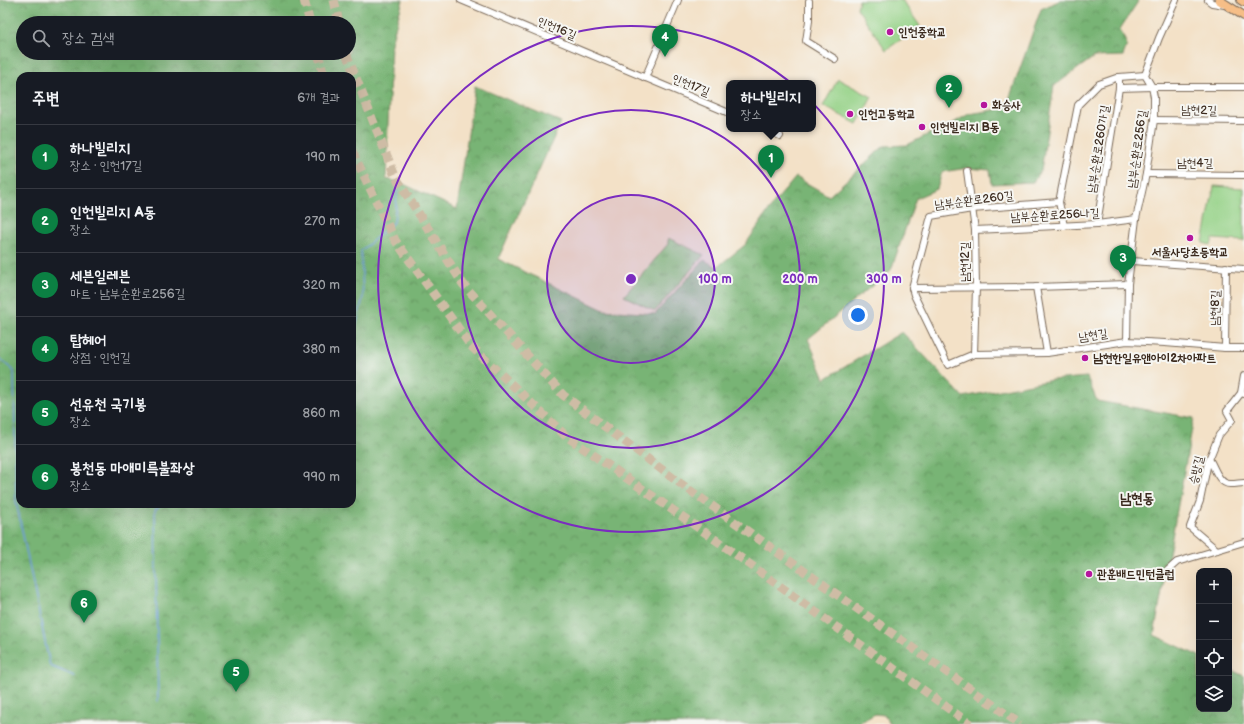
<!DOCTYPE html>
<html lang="ko">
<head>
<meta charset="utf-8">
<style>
	body { margin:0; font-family:"Balsamiq Sans","Poor Story",sans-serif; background:#242831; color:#f1f3f6 }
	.controls { position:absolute; right:12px; bottom:12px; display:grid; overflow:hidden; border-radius:8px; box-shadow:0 4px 16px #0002 }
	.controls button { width:36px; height:36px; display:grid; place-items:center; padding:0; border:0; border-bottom:1px solid #363941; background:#171b24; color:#f1f3f6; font:20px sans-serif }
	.you { position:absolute; left:858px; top:315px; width:14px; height:14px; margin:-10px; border:3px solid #fff; border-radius:50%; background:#1a73e8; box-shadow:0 0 0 6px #1a73e833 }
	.badge { display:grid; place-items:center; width:26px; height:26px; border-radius:50%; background:#0b8043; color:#fff; font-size:13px; font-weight:700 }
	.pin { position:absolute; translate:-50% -33px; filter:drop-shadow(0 1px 2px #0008) }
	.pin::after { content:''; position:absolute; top:21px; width:14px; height:12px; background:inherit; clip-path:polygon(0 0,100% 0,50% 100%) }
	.popup { position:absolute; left:726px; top:80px; width:90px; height:52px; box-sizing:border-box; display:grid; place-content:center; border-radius:8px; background:#171b24; filter:drop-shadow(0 1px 3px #0005); font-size:13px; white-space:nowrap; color:#9ea1a6 }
	.popup b { font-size:15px; color:#f1f3f6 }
	.popup::after { content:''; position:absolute; left:50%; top:100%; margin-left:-8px; border:8px solid transparent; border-top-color:#171b24 }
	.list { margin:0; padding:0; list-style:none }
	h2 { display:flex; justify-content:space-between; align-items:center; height:52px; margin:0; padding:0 16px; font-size:17px }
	h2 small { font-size:13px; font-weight:400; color:#9ea1a6 }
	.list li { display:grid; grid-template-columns:26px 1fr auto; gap:12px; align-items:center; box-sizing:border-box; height:64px; padding:0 16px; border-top:1px solid #363941 }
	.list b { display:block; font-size:15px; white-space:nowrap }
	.list p { margin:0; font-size:13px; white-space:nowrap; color:#9ea1a6 }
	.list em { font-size:13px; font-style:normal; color:#9ea1a6 }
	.icon { flex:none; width:22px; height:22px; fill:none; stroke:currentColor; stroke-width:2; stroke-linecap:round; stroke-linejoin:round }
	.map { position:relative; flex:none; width:1244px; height:724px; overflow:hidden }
	.search { position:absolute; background:#171b24; box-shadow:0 4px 16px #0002; left:16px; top:16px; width:340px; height:44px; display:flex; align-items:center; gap:10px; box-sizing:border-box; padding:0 14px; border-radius:22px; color:#9ea1a6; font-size:15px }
	.panel { position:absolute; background:#171b24; box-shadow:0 4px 16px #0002; left:16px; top:72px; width:340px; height:436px; border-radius:12px }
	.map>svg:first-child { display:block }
	.grass { fill:url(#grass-tufts); stroke:#687e52 }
	.forest { fill:url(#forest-crowns); stroke:#5a6f49; fill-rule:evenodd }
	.garden { fill:#95d287; stroke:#687e52 }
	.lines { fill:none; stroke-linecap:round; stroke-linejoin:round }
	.stream { stroke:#6e9cd7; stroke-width:1.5 }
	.highway-tunnel { stroke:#cebca5; stroke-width:9; stroke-dasharray:9 4.5; stroke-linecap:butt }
	.minor-casing { stroke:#7b6a59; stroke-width:8 }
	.major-casing { stroke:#7b6a59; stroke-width:10 }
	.minor { stroke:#fff; stroke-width:6 }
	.major { stroke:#f6be87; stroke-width:8 }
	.ring { fill:none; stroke:#7b2cbf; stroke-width:2 }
	.poi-dot { fill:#b5179e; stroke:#f6f6f2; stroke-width:1.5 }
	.labels { text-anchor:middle; stroke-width:4; stroke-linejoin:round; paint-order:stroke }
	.street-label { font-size:12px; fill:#3b2a1e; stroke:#f6f6f2 }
	.poi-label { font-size:12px; font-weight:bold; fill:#3b2a1e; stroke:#f6f6f2; text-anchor:start }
	.quarter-label { font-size:14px; font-weight:bold; fill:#3b2a1e; stroke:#f6f6f2 }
	.centre { fill:#7b2cbf; stroke:#f6f6f2; stroke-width:2 }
	.ring-label { font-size:12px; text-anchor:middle; font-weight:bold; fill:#7b2cbf; stroke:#f6f6f2; stroke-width:4; stroke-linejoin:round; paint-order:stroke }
</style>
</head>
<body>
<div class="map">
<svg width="1244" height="724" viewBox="0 0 1244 724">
	<defs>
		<pattern id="grass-tufts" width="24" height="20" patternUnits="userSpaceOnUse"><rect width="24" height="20" fill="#95d287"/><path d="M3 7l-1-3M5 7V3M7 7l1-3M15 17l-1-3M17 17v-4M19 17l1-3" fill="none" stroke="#81b474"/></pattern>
		<pattern id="forest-crowns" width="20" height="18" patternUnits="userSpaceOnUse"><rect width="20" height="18" fill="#78b474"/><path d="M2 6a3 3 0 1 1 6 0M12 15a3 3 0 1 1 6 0" fill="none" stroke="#64935f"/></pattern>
	</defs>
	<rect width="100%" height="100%" fill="#f6f6f2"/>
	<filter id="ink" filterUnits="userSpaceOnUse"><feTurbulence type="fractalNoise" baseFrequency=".025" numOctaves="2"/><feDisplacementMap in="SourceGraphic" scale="8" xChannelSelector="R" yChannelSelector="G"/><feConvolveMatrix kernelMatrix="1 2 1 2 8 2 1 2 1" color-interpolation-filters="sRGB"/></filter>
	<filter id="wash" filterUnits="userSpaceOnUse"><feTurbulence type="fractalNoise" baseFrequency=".012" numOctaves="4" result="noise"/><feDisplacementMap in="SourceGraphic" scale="16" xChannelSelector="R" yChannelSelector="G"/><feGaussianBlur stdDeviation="0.9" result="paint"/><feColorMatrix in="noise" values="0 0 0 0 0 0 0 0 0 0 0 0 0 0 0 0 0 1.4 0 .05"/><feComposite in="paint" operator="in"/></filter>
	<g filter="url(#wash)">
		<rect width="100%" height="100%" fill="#f3e1c7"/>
		<polygon class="grass" points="668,238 704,255 655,311 624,296 668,244"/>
		<path class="forest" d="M0,0H403L391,43L386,179L399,182L457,209L475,86L561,122L498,259L604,310L655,314L704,260L717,267L745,245L774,203L796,177L829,196L884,146L907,145L937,130L948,126L969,114L1006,108L1041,9L1061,0H1139L1120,29L1127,45L1123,56L1094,57L1054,86L1041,171L1033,182L992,184L990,170L968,168L942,172L937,189L916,198L891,270L808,339L825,379L902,332L963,397L1052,380L1087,377L1097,401L1194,418L1154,635L1199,656V709H1229V669L1244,676V724H890L884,715L875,714L857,724H0ZM23,23H349V53H23ZM20,76H352V504H20Z"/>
		<g class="garden">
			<polygon points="859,0 902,0 920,26 886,50 857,8"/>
			<polygon points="838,79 872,97 857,124 823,106"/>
			<polygon points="1214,186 1244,188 1244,241 1213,239 1211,245 1203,243"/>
		</g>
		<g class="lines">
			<g class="stream">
				<polyline points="352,343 363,297 361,251 394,222 398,184"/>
				<polyline points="0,359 14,371 16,501 50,666 75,676"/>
				<polyline points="158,701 155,510 161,504"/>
			</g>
		</g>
	</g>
	<g filter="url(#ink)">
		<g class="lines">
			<g class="highway-tunnel">
				<polyline points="304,0 310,23"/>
				<polyline points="334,0 339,23"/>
				<polyline points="318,53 324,76"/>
				<polyline points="346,53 395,176 463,284 563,395 681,484 1020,724"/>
				<polyline points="352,151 395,240 471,346 566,436 716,540 970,724"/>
			</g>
			<defs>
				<g id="minor">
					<polyline points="461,0 729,113"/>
					<polyline points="1208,0 1212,3 1225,5"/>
					<polyline points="809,1 809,21 806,41 835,59"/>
					<polyline points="1145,75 1119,77 1099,84 1078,105 1059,202 972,209 931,216 912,288 914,295 948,365 974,354 1047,353 1127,341 1165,343 1225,348 1244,348"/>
					<polyline points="645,78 678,0"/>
					<polyline points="1119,88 1152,87 1244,87"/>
					<polyline points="1154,120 1244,121"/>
					<polyline points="765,129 780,136"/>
					<polyline points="967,171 975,230 976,287 974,354"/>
					<polyline points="1146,174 1244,175"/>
					<polyline points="1059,202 1064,226"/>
					<polyline points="1097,224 1119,88 1119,77"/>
					<polyline points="975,230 1097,224 1136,219"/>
					<polyline points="1132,261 1244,269"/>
					<polyline points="1036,287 1047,353"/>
					<polyline points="912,288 1036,287 1128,284"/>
					<polyline points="1127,341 1128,284 1136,219 1146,174 1154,120 1154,97 1152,87 1145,75 1159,38 1176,0"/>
					<polyline points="1225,348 1226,267"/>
					<polyline points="1244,376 1241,393 1244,394"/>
					<path d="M1211,462C1215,470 1220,485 1231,484C1236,484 1240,483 1244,483"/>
					<polyline points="1217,550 1190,527 1200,501 1208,462 1219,435 1232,420 1227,411 1241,393"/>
					<polyline points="1167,571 1177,562 1244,542"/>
				</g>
				<g id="major">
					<polyline points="1219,0 1244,16"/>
					<polyline points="1241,0 1244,2"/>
				</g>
			</defs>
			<use href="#minor" class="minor-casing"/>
			<use href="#major" class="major-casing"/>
			<use href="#minor" class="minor"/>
			<use href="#major" class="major"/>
		</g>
	</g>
	<circle cx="631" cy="279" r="84" fill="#7b2cbf" fill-opacity=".12"/>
	<g class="ring">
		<circle cx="631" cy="279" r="84"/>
		<circle cx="631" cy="279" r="169"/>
		<circle cx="631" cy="279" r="253"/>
	</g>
	<g class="poi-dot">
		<circle cx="890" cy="32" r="4"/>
		<circle cx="984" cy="105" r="4"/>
		<circle cx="850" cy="114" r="4"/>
		<circle cx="922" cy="127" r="4"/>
		<circle cx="1190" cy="238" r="4"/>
		<circle cx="1085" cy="358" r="4"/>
		<circle cx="1089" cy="574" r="4"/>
	</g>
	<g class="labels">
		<g class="street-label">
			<text transform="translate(557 28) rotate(23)" y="4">인헌16길</text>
			<text transform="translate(691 85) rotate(22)" y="4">인헌17길</text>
			<text transform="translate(1199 110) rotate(1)" y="4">남현2길</text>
			<text transform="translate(1098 149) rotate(-81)" y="4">남부순환로260가길</text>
			<text transform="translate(1137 149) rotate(-82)" y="4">남부순환로256길</text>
			<text x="1195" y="167">남현4길</text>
			<text transform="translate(974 200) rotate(-7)" y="4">남부순환로260길</text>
			<text transform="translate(1055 215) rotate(-3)" y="4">남부순환로256나길</text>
			<text transform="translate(965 262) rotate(-90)" y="4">남현12길</text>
			<text transform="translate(1215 308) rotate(-89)" y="4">남현8길</text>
			<text transform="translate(1093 335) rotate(-9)" y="4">남현길</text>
			<text transform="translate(1196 470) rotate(-76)" y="4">승방길</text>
		</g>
		<g class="poi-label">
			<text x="898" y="36">인헌중학교</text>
			<text x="992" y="109">화승사</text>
			<text x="858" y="118">인헌고등학교</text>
			<text x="930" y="131">인헌빌리지 B동</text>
			<text x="1190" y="256" text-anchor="middle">서울사당초등학교</text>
			<text x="1093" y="362">남현한일유앤아이2차아파트</text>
			<text x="1097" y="578">관훈배드민턴클럽</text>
		</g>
		<g class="quarter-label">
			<text x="1137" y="503">남현동</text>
		</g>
	</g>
	<circle cx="631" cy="279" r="6" class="centre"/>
	<g class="ring-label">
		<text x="715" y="283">100 m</text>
		<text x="800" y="283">200 m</text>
		<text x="884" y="283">300 m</text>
	</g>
</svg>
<div class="controls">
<button>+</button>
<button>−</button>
<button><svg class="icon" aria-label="locate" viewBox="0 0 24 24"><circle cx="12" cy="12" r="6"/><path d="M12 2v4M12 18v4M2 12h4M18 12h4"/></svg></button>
<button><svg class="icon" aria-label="layers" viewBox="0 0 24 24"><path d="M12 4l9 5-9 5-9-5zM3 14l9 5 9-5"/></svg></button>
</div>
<div class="you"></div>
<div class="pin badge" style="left:771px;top:178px">1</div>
<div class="popup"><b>하나빌리지</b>장소</div>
<div class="pin badge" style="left:949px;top:108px">2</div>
<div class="pin badge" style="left:1123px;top:278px">3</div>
<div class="pin badge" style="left:665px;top:57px">4</div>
<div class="pin badge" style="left:236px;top:692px">5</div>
<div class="pin badge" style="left:84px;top:623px">6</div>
<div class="search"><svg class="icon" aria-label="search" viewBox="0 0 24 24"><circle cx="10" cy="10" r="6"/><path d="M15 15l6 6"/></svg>장소 검색</div>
<section class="panel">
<h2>주변<small>6개 결과</small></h2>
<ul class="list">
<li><span class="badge">1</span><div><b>하나빌리지</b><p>장소 · 인헌17길</p></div><em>190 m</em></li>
<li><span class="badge">2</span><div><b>인헌빌리지 A동</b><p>장소</p></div><em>270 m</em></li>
<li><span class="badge">3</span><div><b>세븐일레븐</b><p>마트 · 남부순환로256길</p></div><em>320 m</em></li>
<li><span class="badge">4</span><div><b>탑헤어</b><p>상점 · 인헌길</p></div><em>380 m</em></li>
<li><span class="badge">5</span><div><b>선유천 국기봉</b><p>장소</p></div><em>860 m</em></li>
<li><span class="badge">6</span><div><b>봉천동 마애미륵불좌상</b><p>장소</p></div><em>990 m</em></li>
</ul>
</section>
</div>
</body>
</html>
